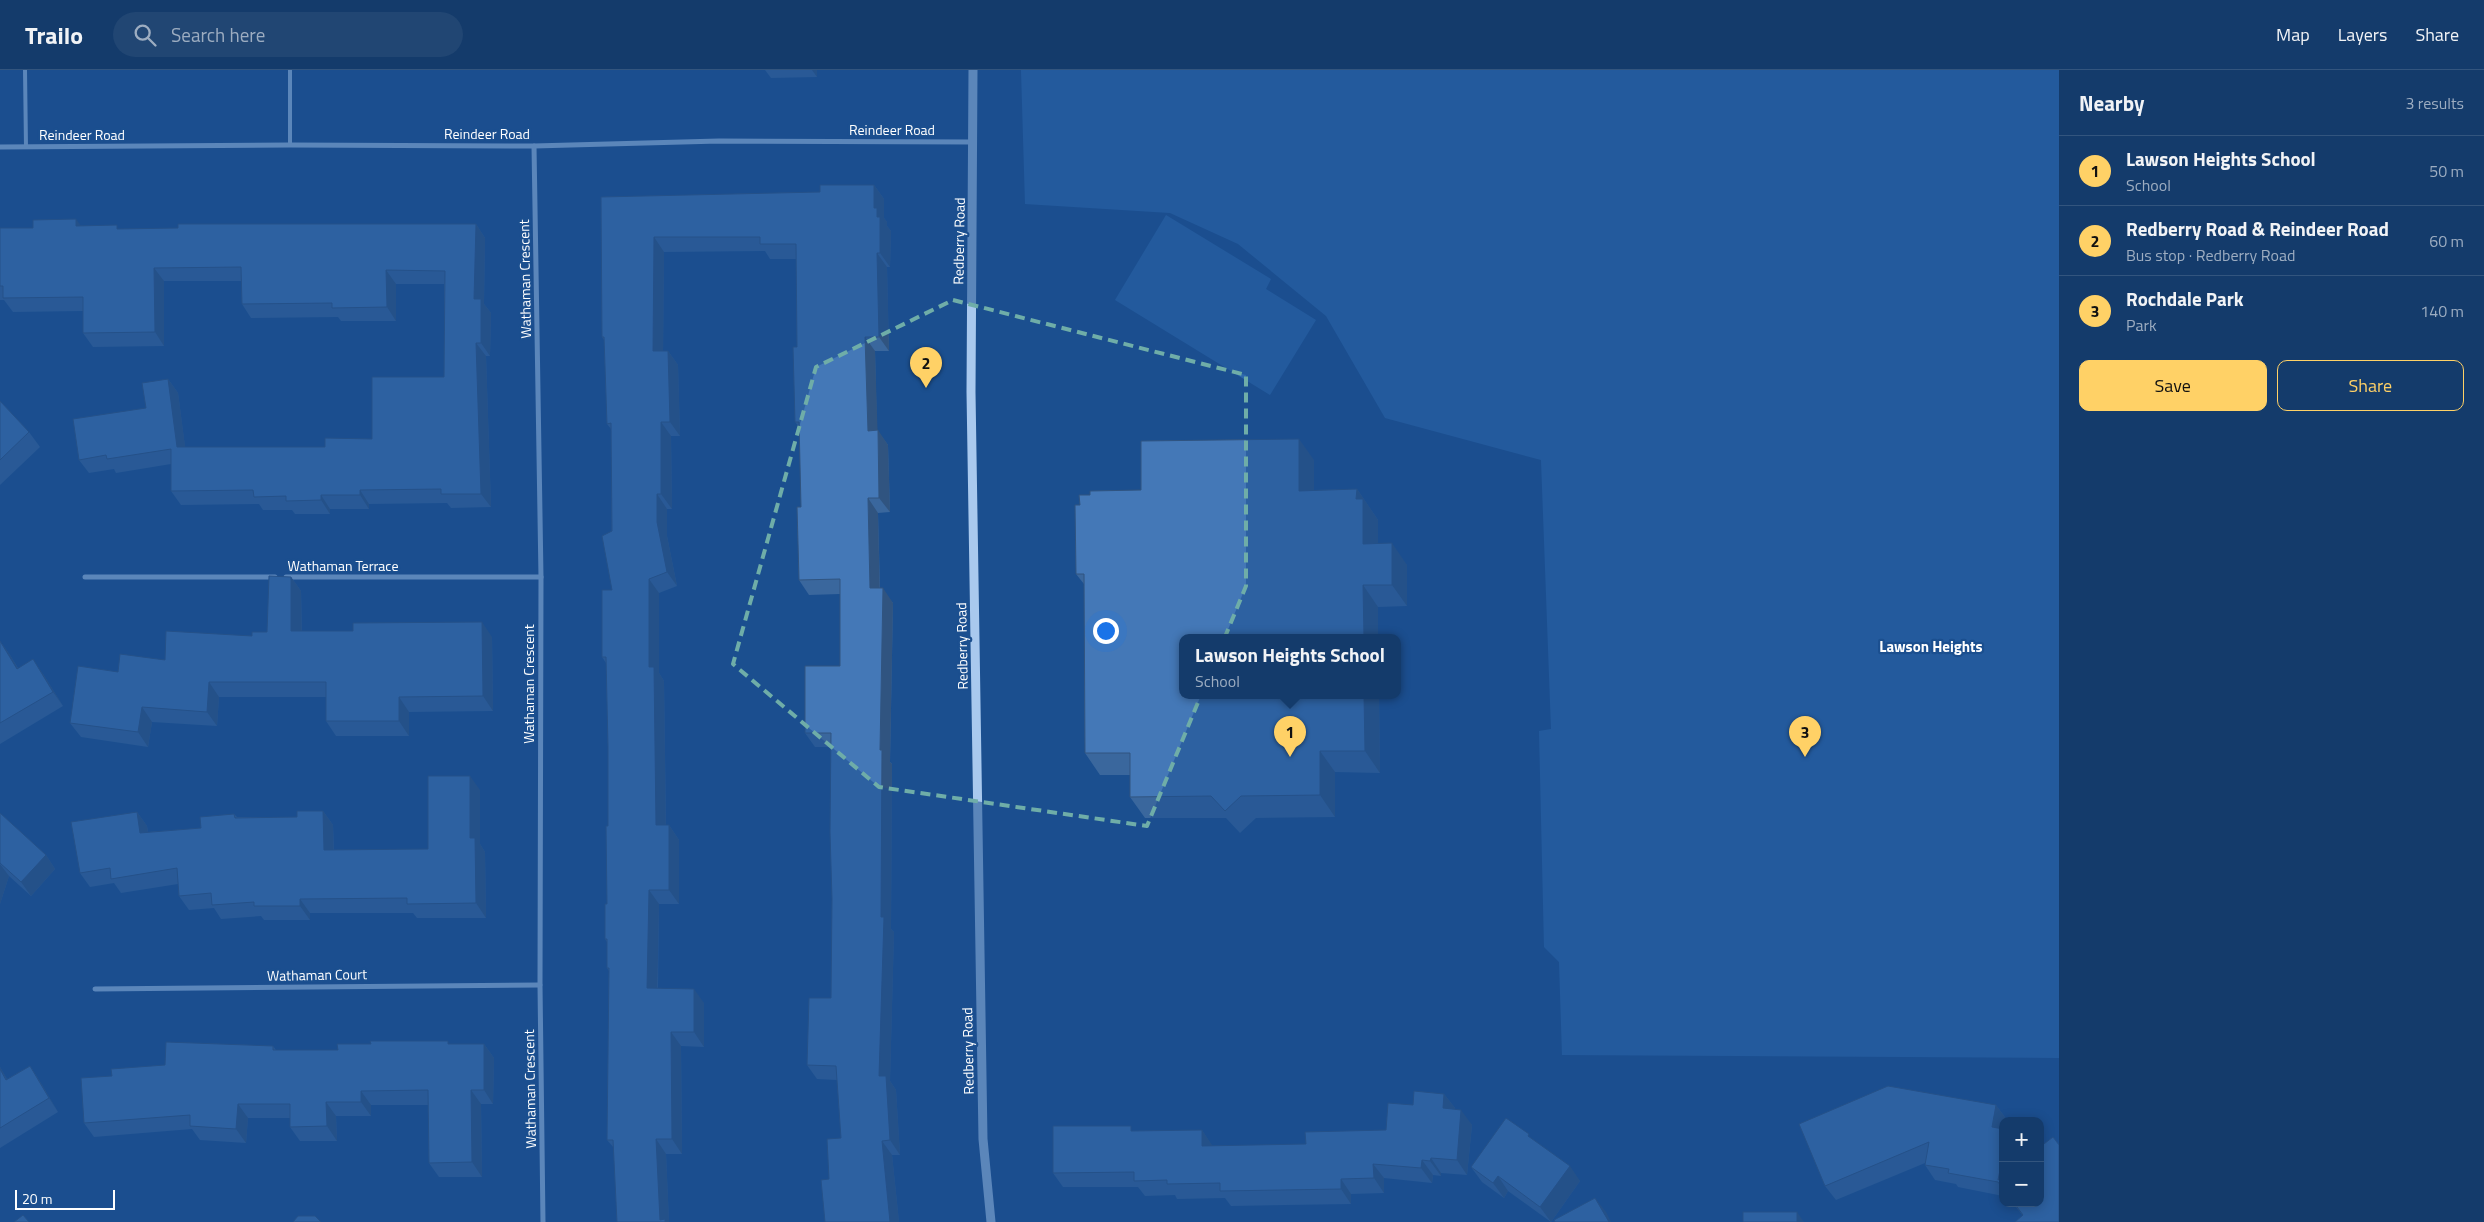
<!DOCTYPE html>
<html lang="en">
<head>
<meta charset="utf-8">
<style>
	body { margin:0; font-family:"Titillium Web",sans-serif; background:#214673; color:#f1f3f6 }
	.controls { position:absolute; right:15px; bottom:15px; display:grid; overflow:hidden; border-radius:10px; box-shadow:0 2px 12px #0003 }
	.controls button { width:45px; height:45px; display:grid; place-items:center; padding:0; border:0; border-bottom:1px solid #33557e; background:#143b6b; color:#f1f3f6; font:25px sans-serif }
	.scale { position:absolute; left:15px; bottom:12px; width:100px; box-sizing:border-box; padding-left:5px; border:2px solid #fff; border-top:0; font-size:14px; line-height:18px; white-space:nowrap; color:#fff; -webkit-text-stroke:4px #1b4f8f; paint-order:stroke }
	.you { position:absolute; left:1105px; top:560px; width:18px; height:18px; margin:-12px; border:4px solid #fff; border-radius:50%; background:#1a73e8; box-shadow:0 0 0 8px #1a73e833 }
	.badge { display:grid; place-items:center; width:32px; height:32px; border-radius:50%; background:#ffd166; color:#111; font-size:16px; font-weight:700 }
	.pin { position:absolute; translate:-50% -41px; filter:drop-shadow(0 1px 2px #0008) }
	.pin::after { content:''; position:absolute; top:26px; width:18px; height:15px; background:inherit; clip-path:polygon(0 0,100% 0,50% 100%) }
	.popup { position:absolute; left:1179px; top:564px; width:222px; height:65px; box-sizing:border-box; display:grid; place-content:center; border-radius:10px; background:#143b6b; filter:drop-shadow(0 1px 4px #0005); font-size:16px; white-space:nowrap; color:#9dadc1 }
	.popup b { font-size:19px; color:#f1f3f6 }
	.popup::after { content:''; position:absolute; left:50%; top:100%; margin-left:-10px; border:10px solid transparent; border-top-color:#143b6b }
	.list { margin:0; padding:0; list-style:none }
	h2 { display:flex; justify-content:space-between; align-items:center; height:65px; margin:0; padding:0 20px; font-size:21px }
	h2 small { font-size:16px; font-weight:400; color:#9dadc1 }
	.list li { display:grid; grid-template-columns:32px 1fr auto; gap:15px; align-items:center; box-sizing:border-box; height:70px; padding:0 20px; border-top:1px solid #33557e }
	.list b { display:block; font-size:19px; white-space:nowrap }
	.list p { margin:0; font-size:16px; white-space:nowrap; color:#9dadc1 }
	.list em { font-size:16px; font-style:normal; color:#9dadc1 }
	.actions { display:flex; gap:10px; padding:15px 20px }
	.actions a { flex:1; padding:11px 0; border:1px solid #ffd166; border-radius:10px; text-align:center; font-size:18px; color:#ffd166 }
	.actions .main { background:#ffd166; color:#111 }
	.icon { flex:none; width:28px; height:28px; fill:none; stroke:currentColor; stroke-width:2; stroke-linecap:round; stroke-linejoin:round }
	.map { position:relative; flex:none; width:2059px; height:1152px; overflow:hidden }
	header { display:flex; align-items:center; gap:30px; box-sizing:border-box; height:70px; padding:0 25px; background:#143b6b; border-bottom:1px solid #33557e }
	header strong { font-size:24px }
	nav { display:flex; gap:28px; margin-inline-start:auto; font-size:18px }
	.search { width:350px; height:45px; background:#214673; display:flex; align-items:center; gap:12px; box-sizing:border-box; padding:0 18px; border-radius:28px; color:#9dadc1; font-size:19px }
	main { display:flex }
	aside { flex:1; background:#143b6b }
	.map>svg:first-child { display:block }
	.green { fill:#2e69ad }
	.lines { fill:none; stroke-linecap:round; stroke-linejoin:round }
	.service { stroke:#a9c9ee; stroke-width:4 }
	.minor { stroke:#a9c9ee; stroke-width:5 }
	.tertiary { stroke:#a9c9ee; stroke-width:9 }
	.wall { fill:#3a679d }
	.shaded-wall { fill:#305480 }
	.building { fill:#4478b7; stroke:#305480 }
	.marked { fill:none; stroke:#6fada8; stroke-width:4; stroke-dasharray:10 6; stroke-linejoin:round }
	.labels { text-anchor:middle; stroke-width:4.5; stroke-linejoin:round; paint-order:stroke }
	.street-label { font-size:14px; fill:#fff; stroke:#1b4f8f }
	.neighbourhood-label { font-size:15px; font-weight:bold; fill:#fff; stroke:#1b4f8f }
</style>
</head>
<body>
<header>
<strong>Trailo</strong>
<div class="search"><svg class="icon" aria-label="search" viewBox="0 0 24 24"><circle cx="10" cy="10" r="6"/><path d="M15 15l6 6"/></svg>Search here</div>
<nav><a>Map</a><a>Layers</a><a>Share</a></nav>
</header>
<main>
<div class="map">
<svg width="2059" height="1152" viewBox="0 0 2059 1152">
	<rect width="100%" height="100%" fill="#1b4f8f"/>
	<g class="green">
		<polygon points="1021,0 2059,0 2059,988 1562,985 1559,892 1544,877 1539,661 1551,659 1541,390 1385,348 1326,246 1238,174 1170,143 1025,134"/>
		<polygon points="1166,145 1271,209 1266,219 1316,250 1270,325 1115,230"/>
	</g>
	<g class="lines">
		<g class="service">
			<polyline points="25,0 26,77"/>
			<polyline points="290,75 290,0"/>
		</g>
		<g class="minor">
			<polyline points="534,76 541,507 540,915 543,1152"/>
			<polyline points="0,77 290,75 534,76 719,71 973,72"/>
			<polyline points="85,507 275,507"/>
			<polyline points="286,507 541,507"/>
			<polyline points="95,919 540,915"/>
		</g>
		<polyline class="tertiary" points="973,0 971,322 983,1069 991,1152"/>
	</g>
	<g class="wall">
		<polygon points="765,0 817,0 817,7 771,8"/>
		<polygon points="874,115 884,129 884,148 887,152 887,156 891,161 890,197 887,197 889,281 875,281 877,360 888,375 890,442 878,443 880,518 893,533 890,692 892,694 891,859 894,862 890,1011 896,1020 900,1085 892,1085 899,1152 825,1152 829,1109 841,1068 837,1010 817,1009 807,995 831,928 832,829 831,677 815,677 805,663 840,596 840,524 809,525 799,510 801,437 800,358 795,352 797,277 796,189 770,189 765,181 664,182 663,281 668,281 678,295 680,366 671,366 672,439 667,439 667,466 677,516 659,523 659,603 664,611 666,755 669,755 679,770 679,834 659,834 658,918 704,933 704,977 681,976 682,1084 666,1084 669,1152 617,1152 614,1078 607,1070 609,901 607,898 607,872 605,869 607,834 608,756 608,677 606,593 602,587 612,520 611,359 607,354 604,270 602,267 601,127 820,122"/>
		<polygon points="476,154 485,168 484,234 491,243 490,286 486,286 491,437 451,438 447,433 369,434 369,439 330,439 330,444 295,444 292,440 263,440 259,434 181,435 171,421 171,394 116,403 114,399 89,403 79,390 146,338 168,309 178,323 185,377 325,377 372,369 444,307 444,214 396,214 396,251 341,251 338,247 251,248 242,234 241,211 164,211 164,276 93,277 83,263 83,241 13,242 4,230 0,230 0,158 33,158 81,156 120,159"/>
		<polygon points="0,331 29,362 40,377 0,415"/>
		<polygon points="1314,390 1314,420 1357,419 1378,450 1378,474 1407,495 1407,536 1378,537 1378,568 1182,568 1379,626 1380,703 1335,702 1335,747 1256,748 1240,763 1226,748 1145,748 1130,727 1130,705 1100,705 1085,683 1084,514 1076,504 1080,435 1141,420"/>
		<polygon points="291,507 301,521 302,561 492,567 493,641 409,642 409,666 336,666 326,651 326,627 219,627 217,656 152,652 148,677 81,667 70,653 118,602 267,562"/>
		<polygon points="0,571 10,585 18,598 43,604 63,636 0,674"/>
		<polygon points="480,720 480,774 485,782 486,848 417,848 413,843 310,843 310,850 264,850 261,846 221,849 214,838 189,840 179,826 178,814 121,823 114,813 90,817 80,803 137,742 147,756 148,762 201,758 234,744 237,747 297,747 323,741 333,755 334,780 428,779"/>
		<polygon points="0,743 46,785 55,799 31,826 9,806 0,834"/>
		<polygon points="450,974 484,974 494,988 493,1034 481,1034 482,1107 439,1107 429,1093 428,1035 371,1035 371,1046 336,1046 337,1071 300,1071 290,1057 290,1048 248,1048 246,1073 200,1070 192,1059 94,1067 84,1053 112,1006 165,995 273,976 276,980 338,980"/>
		<polygon points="30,996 39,1010 58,1042 0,1078 0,997 7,1009"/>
		<polygon points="1444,1024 1455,1038 1454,1039 1472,1055 1467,1105 1441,1103 1441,1106 1433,1105 1432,1113 1384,1108 1384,1123 1351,1124 1351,1134 1231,1136 1225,1128 1177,1129 1175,1125 1145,1126 1138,1117 1063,1117 1053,1103 1135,1061 1202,1060 1212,1076 1306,1074 1386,1060 1413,1035"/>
		<polygon points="1996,1035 2007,1050 2003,1051 2003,1126 1958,1117 1956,1114 1935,1110 1925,1095 1925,1093 1836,1130 1825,1116"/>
		<polygon points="2053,1067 2059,1075 2059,1152 2015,1152 2023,1146 2013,1133 2040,1133 2040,1077"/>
		<polygon points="1534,1070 1580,1111 1551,1152 1508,1121 1504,1128 1482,1112 1471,1097"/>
	</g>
	<g class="shaded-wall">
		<polygon points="812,0 817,0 817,7"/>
		<polygon points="874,115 884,129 884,148 887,152 887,156 891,161 890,197 880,183 877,147 874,138"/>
		<polygon points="76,149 86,163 76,156"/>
		<polygon points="476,154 485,168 484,234 491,243 490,286 481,273 474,229"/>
		<polygon points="654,167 664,182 663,296 653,281"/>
		<polygon points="877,183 887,197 889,281 879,267"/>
		<polygon points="154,198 164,211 164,276 155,262"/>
		<polygon points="386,200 396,214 396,251 387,237"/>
		<polygon points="865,267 875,281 878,375 868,361"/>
		<polygon points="476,273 486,286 491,437 481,424"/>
		<polygon points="668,281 678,295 680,366 670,352"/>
		<polygon points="168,309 178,323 187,391 177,377"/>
		<polygon points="661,352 671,366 672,439 661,424"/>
		<polygon points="878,360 888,375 890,442 879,428"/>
		<polygon points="1299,369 1314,390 1314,442 1299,421"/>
		<polygon points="1357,419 1378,450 1378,495 1363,474 1356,429"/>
		<polygon points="360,420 369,434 369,439 360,425"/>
		<polygon points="657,424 667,439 667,466 677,516 667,502 657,452"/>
		<polygon points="321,425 330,439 330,444 321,430"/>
		<polygon points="868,428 878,443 880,533 870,518"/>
		<polygon points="1392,473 1407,495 1407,536 1392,515"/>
		<polygon points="291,507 301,521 302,576 291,561"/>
		<polygon points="649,509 659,523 659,603 664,611 666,770 656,755 649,597"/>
		<polygon points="1363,515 1378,537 1378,568 1364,568"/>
		<polygon points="883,518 893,533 890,692 892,694 891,859 894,862 890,1011 896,1020 900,1085 890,1070 879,1006 881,847 880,680"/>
		<polygon points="482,552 492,567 493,641 483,626"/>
		<polygon points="0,571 10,585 27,614 17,599"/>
		<polygon points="33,589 43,604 63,636 53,622"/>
		<polygon points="209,612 219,627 217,656 207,642"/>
		<polygon points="1364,626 1379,626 1380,703 1365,681"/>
		<polygon points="399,627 409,642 409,666 399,651"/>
		<polygon points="142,637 152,652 148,677 138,662"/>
		<polygon points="1320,681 1335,702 1335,747 1320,725"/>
		<polygon points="470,706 480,720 480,774 485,782 486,848 476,833 470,768"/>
		<polygon points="323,741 333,755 334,794 324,780"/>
		<polygon points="137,742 147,756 150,777 140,763"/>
		<polygon points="669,755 679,770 679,834 669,820"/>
		<polygon points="46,785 55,799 31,826 21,812"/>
		<polygon points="0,794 9,806 0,834"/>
		<polygon points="649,820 659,834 657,933 647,918"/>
		<polygon points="300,829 310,843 310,850 300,836"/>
		<polygon points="694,919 704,933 704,977 694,962"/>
		<polygon points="671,962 681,976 682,1084 672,1069"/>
		<polygon points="484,974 494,988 493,1034 484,1020"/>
		<polygon points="30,996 39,1010 58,1042 49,1028"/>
		<polygon points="0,997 16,1024 0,999"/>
		<polygon points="471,1020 481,1034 482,1107 472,1092"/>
		<polygon points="361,1021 371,1035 371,1046 361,1032"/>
		<polygon points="1444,1024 1455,1038 1453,1053 1443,1038"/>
		<polygon points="326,1032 336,1046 337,1071 327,1056"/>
		<polygon points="238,1034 248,1048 246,1073 236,1059"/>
		<polygon points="1996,1035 2007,1050 2006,1051 2003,1051 2003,1072 1992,1057"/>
		<polygon points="1461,1040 1472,1055 1467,1105 1457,1090"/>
		<polygon points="1202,1060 1212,1075 1212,1091 1202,1076"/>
		<polygon points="656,1069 666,1084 669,1152 661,1152 660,1150"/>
		<polygon points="882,1071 892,1085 899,1152 890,1152"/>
		<polygon points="2003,1085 2003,1117 1998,1110"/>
		<polygon points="1431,1088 1441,1103 1441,1106 1430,1091"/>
		<polygon points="1422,1090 1433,1105 1432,1113 1421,1098"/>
		<polygon points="1373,1094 1384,1108 1384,1123 1374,1108"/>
		<polygon points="1570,1096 1580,1111 1551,1152 1540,1137"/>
		<polygon points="1498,1106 1508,1121 1504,1128 1493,1113"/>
		<polygon points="1341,1109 1351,1124 1351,1134 1341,1119"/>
		<polygon points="1595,1128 1606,1142 1611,1152 1609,1152"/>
		<polygon points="1797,1142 1804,1152 1797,1152"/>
	</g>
	<g class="building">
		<polygon points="820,115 874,115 874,138 877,138 877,147 880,147 880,183 877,183 879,267 865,267 868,361 878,360 879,428 868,428 870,518 883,518 880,680 882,680 881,847 884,847 879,1006 886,1006 890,1070 882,1071 890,1152 825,1152 821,1110 829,1109 827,1069 841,1068 836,996 807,995 809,928 831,928 832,829 830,762 831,663 805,663 805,596 840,596 840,509 799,510 797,437 801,437 799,352 795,352 793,277 797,277 796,174 760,174 760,167 654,167 653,281 668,281 670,352 661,352 661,424 657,424 657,452 667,502 649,509 649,597 654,597 656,755 669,755 669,820 649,820 647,918 694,919 694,962 671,962 672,1069 656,1069 660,1150 665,1149 665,1152 617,1152 613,1070 607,1070 609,898 607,898 607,869 605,869 605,834 607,834 606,756 608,756 608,677 606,587 602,587 602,520 612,520 602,466 612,461 611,353 607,354 604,267 602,267 601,127 820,122"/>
		<polygon points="76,149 76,156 117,155 117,159 178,158 178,154 476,154 474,229 481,229 481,273 476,273 481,424 441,424 441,419 360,420 360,425 321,425 321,430 286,431 286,426 254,427 253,420 171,421 171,379 107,389 106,385 79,390 73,349 146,338 142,313 168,309 177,377 325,377 325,368 372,369 372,307 444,307 445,201 386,200 387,237 332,238 332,233 242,234 241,197 154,198 155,262 83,263 83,227 3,228 3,216 0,216 0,158 33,158 33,150"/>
		<polygon points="0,331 29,362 0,390"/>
		<polygon points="1299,369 1299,421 1357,419 1356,429 1363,429 1363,474 1392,473 1392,515 1363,515 1364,568 1182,568 1182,626 1364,626 1365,681 1320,681 1320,725 1241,726 1225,741 1211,726 1130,727 1130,683 1085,683 1084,504 1076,504 1075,435 1080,435 1079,425 1090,425 1090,421 1141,420 1141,371"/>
		<polygon points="269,506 291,507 291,561 353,561 353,553 482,552 483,626 399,627 399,651 326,651 326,612 209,612 207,642 142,637 138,662 70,653 78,596 118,602 120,584 165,590 166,561 252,566 252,562 267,562"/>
		<polygon points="0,571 17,599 33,589 53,622 0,653"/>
		<polygon points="428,706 470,706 470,768 475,768 476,833 407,834 407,828 300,829 300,836 254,836 254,832 212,835 211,823 179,826 177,798 111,809 110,798 80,803 71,752 137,742 140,763 201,758 200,747 234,744 235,748 297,747 297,741 323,741 324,780 428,779"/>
		<polygon points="0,743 46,785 21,812 0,793"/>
		<polygon points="370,971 448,971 448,974 484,974 484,1020 471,1020 472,1092 429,1093 428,1020 361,1021 361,1032 326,1032 327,1056 290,1057 290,1034 238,1034 236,1059 190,1056 190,1045 84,1053 81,1008 112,1006 111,999 165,995 166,972 273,976 273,980 338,980 337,974 371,974"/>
		<polygon points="30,996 49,1028 0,1058 0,999 6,1010"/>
		<polygon points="1888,1016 1996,1035 1992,1057 2003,1059 2003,1085 1998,1110 2003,1107 2003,1119 1998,1112 1948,1103 1949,1099 1925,1095 1929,1072 1825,1116 1799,1054"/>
		<polygon points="1414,1021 1444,1024 1443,1038 1461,1040 1457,1090 1431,1088 1430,1091 1422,1090 1421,1098 1373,1094 1374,1108 1341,1109 1341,1119 1220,1121 1220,1113 1167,1114 1167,1110 1134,1111 1134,1102 1053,1103 1053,1056 1131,1056 1131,1061 1202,1060 1202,1076 1306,1074 1305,1062 1386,1060 1388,1033 1413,1035"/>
		<polygon points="1506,1048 1529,1064 1528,1066 1570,1096 1540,1137 1498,1106 1493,1113 1471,1097"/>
		<polygon points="2053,1067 2059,1075 2059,1152 2015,1152 2023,1145 2014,1133 2040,1133 2040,1077"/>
		<polygon points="1595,1128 1609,1152 1555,1152 1554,1150"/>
		<rect x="1743" y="1142" width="54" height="10"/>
		<polygon points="23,1145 29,1152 14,1152"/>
		<polygon points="298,1146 315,1146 321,1152 293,1152"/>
	</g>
	<path d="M0 0H2059V1152H0ZM953,230L1246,305V516L1147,756L879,717L733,594L816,297Z" fill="#1b4f8f" fill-opacity=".55" fill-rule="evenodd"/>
	<path class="marked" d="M953,230L1246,305V516L1147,756L879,717L733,594L816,297Z"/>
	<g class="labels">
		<g class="street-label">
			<text x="892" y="65">Reindeer Road</text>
			<text x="487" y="69">Reindeer Road</text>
			<text x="82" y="70">Reindeer Road</text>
			<text transform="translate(959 171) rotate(-89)" y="5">Redberry Road</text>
			<text transform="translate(525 209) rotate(-91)" y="5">Wathaman Crescent</text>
			<text x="343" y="501">Wathaman Terrace</text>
			<text transform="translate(962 576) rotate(-91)" y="5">Redberry Road</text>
			<text transform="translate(529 614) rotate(-90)" y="5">Wathaman Crescent</text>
			<text transform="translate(317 905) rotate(-1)" y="5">Wathaman Court</text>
			<text transform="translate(968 981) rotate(-91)" y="5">Redberry Road</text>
			<text transform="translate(530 1019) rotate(-91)" y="5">Wathaman Crescent</text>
		</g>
		<g class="neighbourhood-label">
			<text x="1931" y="582">Lawson Heights</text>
		</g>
	</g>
</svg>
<div class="controls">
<button>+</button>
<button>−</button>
</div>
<div class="scale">20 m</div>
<div class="you"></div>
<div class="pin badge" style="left:1290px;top:687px">1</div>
<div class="popup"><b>Lawson Heights School</b>School</div>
<div class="pin badge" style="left:926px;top:318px">2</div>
<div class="pin badge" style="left:1805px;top:687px">3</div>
</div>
<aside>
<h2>Nearby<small>3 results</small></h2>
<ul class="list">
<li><span class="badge">1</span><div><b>Lawson Heights School</b><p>School</p></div><em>50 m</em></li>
<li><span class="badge">2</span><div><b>Redberry Road &amp; Reindeer Road</b><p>Bus stop · Redberry Road</p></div><em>60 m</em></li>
<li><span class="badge">3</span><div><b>Rochdale Park</b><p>Park</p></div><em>140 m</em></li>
</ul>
<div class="actions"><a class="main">Save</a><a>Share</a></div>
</aside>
</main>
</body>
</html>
